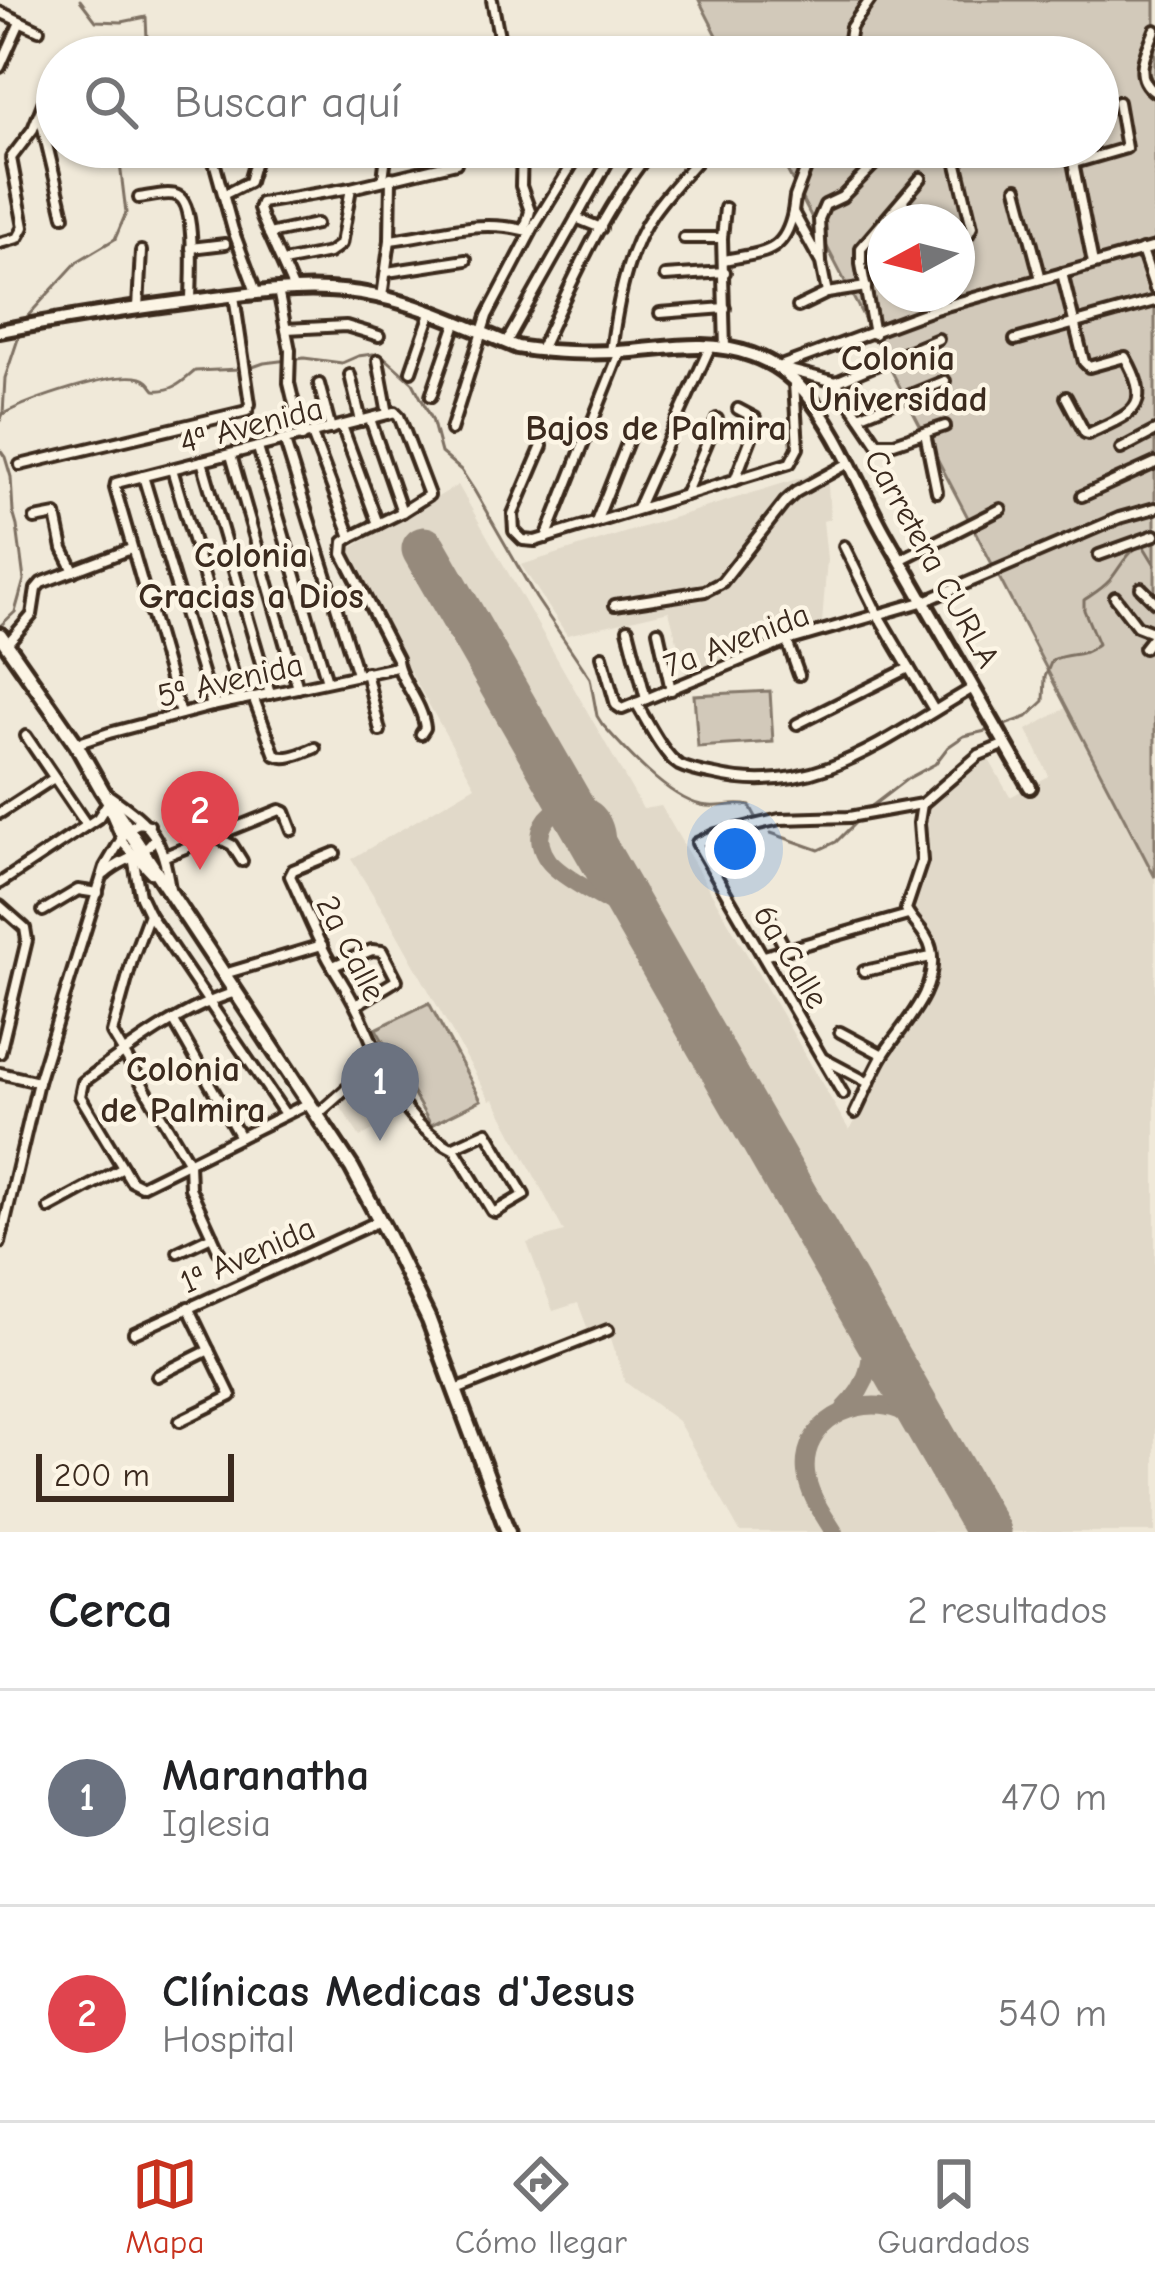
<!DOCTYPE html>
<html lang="es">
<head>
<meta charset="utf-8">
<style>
	body { margin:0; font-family:"Comic Neue",sans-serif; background:#f6f6f6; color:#202124 }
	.compass { position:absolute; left:867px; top:204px; width:108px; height:108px; border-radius:50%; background:#fff; box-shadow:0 3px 9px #0004; rotate:263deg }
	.scale { position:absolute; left:36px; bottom:30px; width:198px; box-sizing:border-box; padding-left:12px; border:6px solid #3b2a1e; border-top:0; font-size:33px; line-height:42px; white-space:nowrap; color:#3b2a1e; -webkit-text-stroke:9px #fcf5e5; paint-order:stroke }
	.you { position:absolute; left:735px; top:849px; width:42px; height:42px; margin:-30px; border:9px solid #fff; border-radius:50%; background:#1a73e8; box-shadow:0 0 0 18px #1a73e833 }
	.badge { display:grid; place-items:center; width:78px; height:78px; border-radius:50%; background:#c8321e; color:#fff; font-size:39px; font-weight:700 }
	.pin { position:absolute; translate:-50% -99px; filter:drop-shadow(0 3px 6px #0008) }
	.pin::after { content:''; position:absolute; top:63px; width:42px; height:36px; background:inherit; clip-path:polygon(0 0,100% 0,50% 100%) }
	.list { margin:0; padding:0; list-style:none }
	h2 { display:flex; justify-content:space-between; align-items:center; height:156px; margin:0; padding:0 48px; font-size:51px }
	h2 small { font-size:39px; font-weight:400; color:#757577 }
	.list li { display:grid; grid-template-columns:78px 1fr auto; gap:36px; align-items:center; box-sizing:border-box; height:216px; padding:0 48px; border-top:3px solid #e0e0e0 }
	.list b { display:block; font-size:45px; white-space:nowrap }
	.list p { margin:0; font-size:39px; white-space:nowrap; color:#757577 }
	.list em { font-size:39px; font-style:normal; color:#757577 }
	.icon { flex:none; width:66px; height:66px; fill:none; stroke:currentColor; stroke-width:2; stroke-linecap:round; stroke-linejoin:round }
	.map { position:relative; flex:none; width:1155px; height:1532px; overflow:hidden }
	.search { position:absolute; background:#fff; box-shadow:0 3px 9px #0004; left:36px; right:36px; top:36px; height:132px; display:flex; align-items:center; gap:30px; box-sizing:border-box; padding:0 42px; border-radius:66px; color:#757577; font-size:45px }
	.sheet { height:588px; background:#fff }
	nav { display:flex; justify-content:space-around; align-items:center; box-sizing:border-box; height:168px; border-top:3px solid #e0e0e0; background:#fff; font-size:33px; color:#757577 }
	nav a { display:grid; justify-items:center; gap:6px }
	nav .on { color:#c8321e }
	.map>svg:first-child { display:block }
	.built { fill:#e1d9c9 }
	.green { fill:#d2c9ba; stroke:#867a6c; stroke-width:3; fill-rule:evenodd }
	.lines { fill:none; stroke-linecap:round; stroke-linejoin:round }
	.stream { stroke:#7e7163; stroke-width:3 }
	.taxiway { stroke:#968a7c; stroke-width:18 }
	.runway { stroke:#968a7c; stroke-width:45 }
	.street-casing { stroke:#3b2a1e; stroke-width:16 }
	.secondary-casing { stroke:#3b2a1e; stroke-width:20 }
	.primary-casing { stroke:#3b2a1e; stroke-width:21 }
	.street { stroke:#fcf5e5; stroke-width:8 }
	.secondary { stroke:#fcf5e5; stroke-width:10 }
	.primary { stroke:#fcf5e5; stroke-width:12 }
	.labels { text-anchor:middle; stroke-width:9; stroke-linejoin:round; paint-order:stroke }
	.street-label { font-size:33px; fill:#3b2a1e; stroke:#fcf5e5 }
	.neighbourhood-label { font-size:36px; font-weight:bold; fill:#3b2a1e; stroke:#fcf5e5 }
</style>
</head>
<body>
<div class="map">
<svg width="1155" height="1532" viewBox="0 0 1155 1532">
	<rect width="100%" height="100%" fill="#f0e9d9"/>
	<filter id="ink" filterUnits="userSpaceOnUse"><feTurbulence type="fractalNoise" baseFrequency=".00833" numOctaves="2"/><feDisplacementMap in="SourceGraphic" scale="24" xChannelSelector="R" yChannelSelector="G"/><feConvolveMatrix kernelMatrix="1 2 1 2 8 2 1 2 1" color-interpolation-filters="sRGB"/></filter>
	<g filter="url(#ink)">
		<g class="built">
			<polygon points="823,471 828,484 830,519 823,521 827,559 822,623 769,641 687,679 669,611 567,635 521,565"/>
			<polygon points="458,485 643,809 661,806 849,1130 869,1102 888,1057 927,1000 932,986 937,940 911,909 925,862 925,817 928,808 987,756 1010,797 1049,776 1027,730 1126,674 1155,711 1155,1532 740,1532 678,1421 625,1382 608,1329 590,1335 578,1303 553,1311 527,1243 564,1232 494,1099 490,1100 392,925 351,859 475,786 343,553"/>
			<polygon points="377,1069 401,1115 360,1137 338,1103"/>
		</g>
		<g class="green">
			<path d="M699,0H1155V877L775,147H1098V57H728ZM885,222H957V294H885Z"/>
			<polygon points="770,691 773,742 698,747 694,695"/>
			<polygon points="429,1003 481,1100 431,1125 376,1029"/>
		</g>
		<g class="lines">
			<g class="stream">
				<polyline points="80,0 96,21 122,22 146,17 147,39 137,57"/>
				<polyline points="25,319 78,261 115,239 126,213 118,147"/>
				<path d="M250,368L264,363L304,358L342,363L358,356L373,354L383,356L413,383L432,419L441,453L461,470L474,490L536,598L590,678L597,716L602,724C625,750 667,797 701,805C717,809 734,802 750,806L756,817"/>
				<polyline points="3,414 5,378 19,336"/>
				<path d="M0,421L3,414C28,401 114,370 141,378C148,380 150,384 155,390C173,392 183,381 195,371L240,369"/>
				<polyline points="0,450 5,457 11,477 13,512 17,526 24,580 15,612 0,626"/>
				<path d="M999,727L1027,717L1044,701L1045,677L1052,660C1072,651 1080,659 1098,644L1084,610V600C1093,594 1102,589 1110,580C1120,568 1124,557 1137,547H1144L1155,565"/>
				<polyline points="868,809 907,779 935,764 948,747 964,736 990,730"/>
				<polyline points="771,833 819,850 836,842 859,819"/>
			</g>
			<g class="taxiway">
				<path d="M605,866C606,854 608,839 604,827C588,780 517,817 548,860C560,877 609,901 629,913L638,923"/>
				<path d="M845,1408C869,1385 873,1361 871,1329"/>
				<path d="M834,1532C823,1514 808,1494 806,1472C801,1423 856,1394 899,1410C910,1415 920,1423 930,1431"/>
			</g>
			<polyline class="runway" points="424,549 988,1532"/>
			<defs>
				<g id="street">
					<polyline points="492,0 503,57"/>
					<polyline points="0,12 39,30"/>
					<path d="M1155,30C1147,52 1131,76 1155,92"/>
					<polyline points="846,57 851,27 870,0"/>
					<polyline points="0,67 20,22"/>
					<polyline points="40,115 64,216"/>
					<polyline points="210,147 233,230 256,292"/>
					<polyline points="522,147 521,186 530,211 525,229"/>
					<polyline points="814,147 795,197 793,212 821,263 827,293"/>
					<polyline points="1070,147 1093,263"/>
					<polyline points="955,156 972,227 968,235 957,238"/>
					<polyline points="1074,163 1126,148 1118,102"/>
					<polyline points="383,179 385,163 389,154 415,147"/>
					<polyline points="1017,188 1041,279"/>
					<polyline points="225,194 249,182 259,147"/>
					<path d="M139,198C149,197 169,191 178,196C197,205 191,282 191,301"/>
					<polyline points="903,200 909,222"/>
					<polyline points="725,208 722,238 725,349"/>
					<polyline points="576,218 601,228"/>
					<polyline points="269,234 316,224"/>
					<polyline points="684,238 722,238"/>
					<path d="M390,240C440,234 480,217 531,232"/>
					<polyline points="0,243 18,238 24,227 11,158 33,129 57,68"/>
					<polyline points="191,248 225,244"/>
					<polyline points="1142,250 1155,289"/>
					<path d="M724,260C762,252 784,256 793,212"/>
					<polyline points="283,262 329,253 341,244 351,188"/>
					<polyline points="821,262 819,219 825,205 842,197 891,147"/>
					<polyline points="387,272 466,260"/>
					<path d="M1062,273L1084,362L1089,367L1125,357C1155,410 1131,413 1088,434L1085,433L1066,397"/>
					<polyline points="665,276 725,272"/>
					<polyline points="293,288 262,218 259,209 261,203 351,188 456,163"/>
					<polyline points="278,290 290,350 289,383 302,437"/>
					<polyline points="382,297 390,240 391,177"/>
					<polyline points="798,307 827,293 866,287"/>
					<polyline points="138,308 141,251"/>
					<polyline points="660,313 725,308"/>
					<polyline points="286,329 346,326 379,336"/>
					<polyline points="874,334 861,264 861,248 921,178"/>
					<polyline points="1015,340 1155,301"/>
					<polyline points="506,343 616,147"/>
					<path d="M540,350C573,280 604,207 654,147"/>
					<path d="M611,352C617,306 626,252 653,213C669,190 690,169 709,147"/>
					<polyline points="378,360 388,414"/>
					<polyline points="778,367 935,309 1155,247"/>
					<polyline points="785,369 836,382 877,443 894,443 945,426"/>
					<polyline points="411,371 431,313"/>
					<polyline points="350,375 361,421"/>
					<polyline points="836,382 938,339"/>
					<polyline points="319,384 331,429"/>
					<polyline points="431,396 456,323"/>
					<polyline points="859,416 945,381"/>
					<polyline points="370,419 402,512"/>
					<polyline points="342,426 378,524"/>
					<polyline points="451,430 487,316 536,223 581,150"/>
					<polyline points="925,433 937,492"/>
					<polyline points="312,434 351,537"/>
					<polyline points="285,442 357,674"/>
					<polyline points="542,446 513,514 514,531 523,540 535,541 790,463 798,448 794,383"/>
					<polyline points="258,448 327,681"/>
					<polyline points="1121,449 1155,431"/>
					<polyline points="231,455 298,688"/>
					<polyline points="202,461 270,694"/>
					<polyline points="20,465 247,411 250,404 234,296"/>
					<polyline points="172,469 241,700"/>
					<polyline points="143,476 212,706"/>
					<polyline points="735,480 756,425 755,418 738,409"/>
					<polyline points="685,495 717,419"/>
					<polyline points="1082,496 1155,463"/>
					<polyline points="637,509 710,347"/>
					<polyline points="35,519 56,515 63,549 74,571"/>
					<polyline points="596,522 630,436"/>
					<path d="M351,537L344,542L343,554L397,659C398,679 422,701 425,728L421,734"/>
					<polyline points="546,538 620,352"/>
					<polyline points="844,546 878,615 934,710"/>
					<polyline points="1099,555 1155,535"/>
					<polyline points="900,560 1001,509"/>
					<polyline points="1141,588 1155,602"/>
					<polyline points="1115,597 1137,626 1155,633"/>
					<polyline points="615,605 705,591 722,582 785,502 796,492 849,463"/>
					<polyline points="628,629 646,699"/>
					<polyline points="658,631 671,690"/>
					<polyline points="787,641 799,675"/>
					<polyline points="7,644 32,615 36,589 41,583 131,549"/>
					<polyline points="1144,648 1155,634"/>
					<polyline points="602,656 616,705 622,709 787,641 925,601 1119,518 1155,508"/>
					<polyline points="366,672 380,731"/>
					<path d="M254,699L275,755C287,761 302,753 315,748"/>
					<path d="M636,703C646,719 663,755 679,765C689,770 704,773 715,775C818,799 889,736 973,688"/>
					<polyline points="180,714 115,488 116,483 395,412 399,416 429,495 402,512 351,537"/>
					<polyline points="797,724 909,668"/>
					<polyline points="26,736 86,824"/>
					<polyline points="76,744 109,733 212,706 396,667"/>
					<path d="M110,796C153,826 162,837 170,889"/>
					<polyline points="922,804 979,755 1006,744"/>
					<polyline points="108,807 124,844 151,873"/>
					<polyline points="0,813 54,778"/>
					<polyline points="216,837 232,845 242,861"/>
					<path d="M335,853L293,870L290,876C303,904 314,933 329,960C338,976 349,992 357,1009C386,1067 392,1117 455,1150L492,1211L495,1212L524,1195L487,1132L452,1148"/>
					<polyline points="165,856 280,810 285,812 292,830"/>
					<polyline points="133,857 140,895 149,914 285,1114"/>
					<path d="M105,874C121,858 143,858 155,838"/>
					<polyline points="0,883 98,818 107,804"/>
					<polyline points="0,906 25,928 27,940 0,1053"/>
					<polyline points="43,911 78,890 98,893"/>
					<polyline points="766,912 786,950"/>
					<polyline points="149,914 133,957 112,1033 189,1163 190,1188 222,1258"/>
					<polyline points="764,956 908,915"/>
					<polyline points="333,966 372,950 382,951 397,980 356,1005"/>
					<polyline points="864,971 931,957"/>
					<polyline points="224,974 322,945"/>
					<path d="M236,992C180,1009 130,1048 83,1082L80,1096L131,1181L141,1186L309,1103"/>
					<polyline points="174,1021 240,1137"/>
					<polyline points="840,1032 883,1055"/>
					<polyline points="824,1059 869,1083"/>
					<polyline points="0,1073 38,1082"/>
					<polyline points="843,1094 697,843 716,834 780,819 849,817 922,804"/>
					<path d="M855,1113C865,1093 873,1071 885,1052C905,1022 939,990 931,949C928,934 912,922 906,909L922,861L919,823L922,804"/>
					<polyline points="318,1114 378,1061"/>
					<polyline points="49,1208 123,1168"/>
					<polyline points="0,1243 38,1082 105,867 128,828 139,823 149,825"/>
					<polyline points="178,1252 212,1236"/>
					<polyline points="134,1333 379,1221"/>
					<polyline points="157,1376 209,1350"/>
					<polyline points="456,1390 608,1330"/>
					<polyline points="180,1421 231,1396 188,1307"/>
				</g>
				<path id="secondary" d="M0,331C61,319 122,310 183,302C250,294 310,282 377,296C425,306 472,329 517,347C550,353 583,353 617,352C664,350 704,338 752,355C772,362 790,375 804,391C840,433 858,486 885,534C933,618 982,702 1030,787"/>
				<polyline id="primary" points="0,635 76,744 102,790 352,1168 386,1232 429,1320 508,1532"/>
			</defs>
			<use href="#street" class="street-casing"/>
			<use href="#secondary" class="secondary-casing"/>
			<use href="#primary" class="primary-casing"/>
			<use href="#street" class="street"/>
			<use href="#secondary" class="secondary"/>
			<use href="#primary" class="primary"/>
		</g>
	</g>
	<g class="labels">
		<g class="street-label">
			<text transform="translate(251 424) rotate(-14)" y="12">4ª Avenida</text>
			<text transform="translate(933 558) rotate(61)" y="12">Carretera CURLA</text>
			<text transform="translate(736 639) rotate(-21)" y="12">7a Avenida</text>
			<text transform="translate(230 679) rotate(-13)" y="12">5ª Avenida</text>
			<text transform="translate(352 948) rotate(63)" y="12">2a Calle</text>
			<text transform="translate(792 956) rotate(59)" y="12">6a Calle</text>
			<text transform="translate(247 1254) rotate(-24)" y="12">1ª Avenida</text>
		</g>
		<g class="neighbourhood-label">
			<text x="898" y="370">Colonia<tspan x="898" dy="41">Universidad</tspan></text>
			<text x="656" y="440">Bajos de Palmira</text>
			<text x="251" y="567">Colonia<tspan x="251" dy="41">Gracias a Dios</tspan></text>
			<text x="183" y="1081">Colonia<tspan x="183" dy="41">de Palmira</tspan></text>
		</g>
	</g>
</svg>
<svg class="compass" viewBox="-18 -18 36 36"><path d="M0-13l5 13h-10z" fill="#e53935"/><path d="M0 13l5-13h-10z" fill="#757577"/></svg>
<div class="scale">200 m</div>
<div class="you"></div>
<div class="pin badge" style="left:380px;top:1141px;background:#6b7280">1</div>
<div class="pin badge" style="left:200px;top:870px;background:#e0444e">2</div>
<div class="search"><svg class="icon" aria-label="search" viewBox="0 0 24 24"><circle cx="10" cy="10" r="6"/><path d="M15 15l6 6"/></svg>Buscar aquí</div>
</div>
<section class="sheet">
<h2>Cerca<small>2 resultados</small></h2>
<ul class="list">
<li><span class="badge" style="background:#6b7280">1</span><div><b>Maranatha</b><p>Iglesia</p></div><em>470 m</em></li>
<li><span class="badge" style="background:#e0444e">2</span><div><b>Clínicas Medicas d'Jesus</b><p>Hospital</p></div><em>540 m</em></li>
</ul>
</section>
<nav>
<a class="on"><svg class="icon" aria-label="map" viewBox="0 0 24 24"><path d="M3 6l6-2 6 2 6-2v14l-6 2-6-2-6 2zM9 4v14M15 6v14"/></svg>Mapa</a>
<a><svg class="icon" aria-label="directions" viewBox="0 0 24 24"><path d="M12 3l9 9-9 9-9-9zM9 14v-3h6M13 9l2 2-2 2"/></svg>Cómo llegar</a>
<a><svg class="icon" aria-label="saved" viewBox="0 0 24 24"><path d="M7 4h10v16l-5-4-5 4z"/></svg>Guardados</a>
</nav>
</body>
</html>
